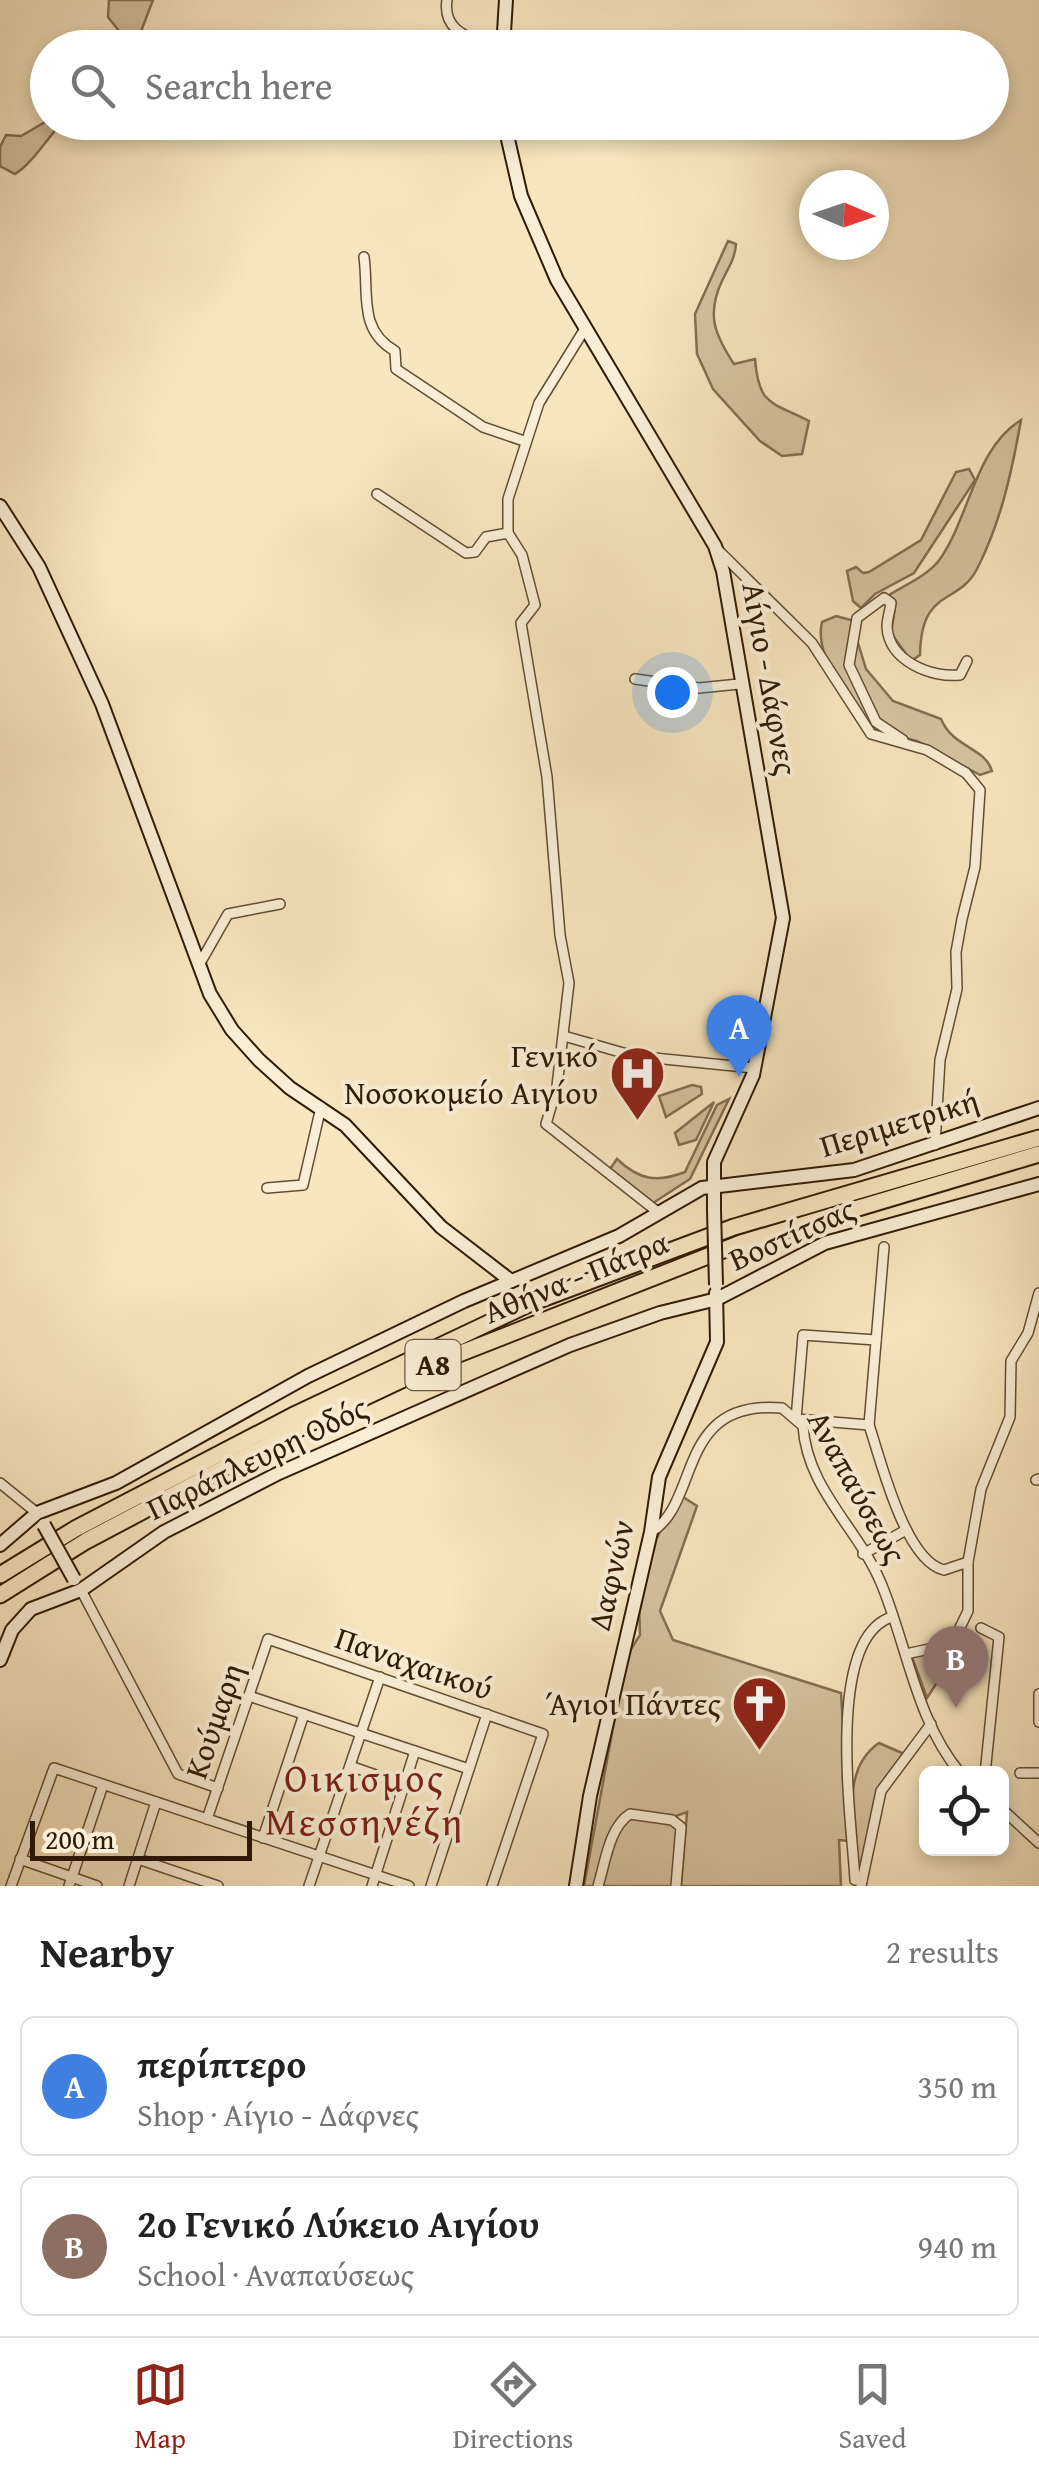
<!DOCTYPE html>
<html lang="en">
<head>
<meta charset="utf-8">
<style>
	body { margin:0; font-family:"Gentium Book Plus",serif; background:#f2f2f2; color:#222 }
	.controls { position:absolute; right:30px; bottom:30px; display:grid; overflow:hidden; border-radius:15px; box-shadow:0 5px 15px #0003 }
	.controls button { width:90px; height:90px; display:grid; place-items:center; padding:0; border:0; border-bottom:2px solid #e0e0e0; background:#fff; color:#222; font:50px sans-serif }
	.compass { position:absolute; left:799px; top:170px; width:90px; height:90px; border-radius:50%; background:#fff; box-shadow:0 5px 15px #0003; rotate:92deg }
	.scale { position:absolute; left:30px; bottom:25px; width:222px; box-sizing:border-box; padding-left:10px; border:5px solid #2f1b05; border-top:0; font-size:28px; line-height:35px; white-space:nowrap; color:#2f1b05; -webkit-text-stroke:8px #faefd6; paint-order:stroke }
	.you { position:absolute; left:672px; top:692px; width:35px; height:35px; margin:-25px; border:8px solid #fff; border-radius:50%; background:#1a73e8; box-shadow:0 0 0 15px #1a73e833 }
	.badge { display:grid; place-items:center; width:65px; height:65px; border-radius:50%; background:#8f2418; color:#fff; font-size:32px; font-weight:700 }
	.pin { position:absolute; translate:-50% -82px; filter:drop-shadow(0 2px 5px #0008) }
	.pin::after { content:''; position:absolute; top:52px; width:35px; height:30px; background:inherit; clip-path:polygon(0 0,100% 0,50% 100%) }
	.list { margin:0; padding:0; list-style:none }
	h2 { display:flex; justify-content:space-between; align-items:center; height:130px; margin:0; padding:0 40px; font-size:42px }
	h2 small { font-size:32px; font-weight:400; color:#767676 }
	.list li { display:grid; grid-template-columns:65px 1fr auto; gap:30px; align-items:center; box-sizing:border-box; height:140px; margin:0 20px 20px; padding:0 20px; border:2px solid #e0e0e0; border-radius:15px }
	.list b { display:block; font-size:38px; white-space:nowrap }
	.list p { margin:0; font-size:32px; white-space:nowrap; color:#767676 }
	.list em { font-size:32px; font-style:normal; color:#767676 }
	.icon { flex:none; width:55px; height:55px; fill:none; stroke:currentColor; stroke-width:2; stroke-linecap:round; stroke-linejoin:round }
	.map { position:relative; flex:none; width:1039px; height:1886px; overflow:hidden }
	.search { position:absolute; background:#fff; box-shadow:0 5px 15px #0003; left:30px; right:30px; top:30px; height:110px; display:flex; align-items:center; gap:25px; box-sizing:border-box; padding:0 35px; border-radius:55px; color:#767676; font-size:38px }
	.sheet { height:450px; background:#fff }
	nav { display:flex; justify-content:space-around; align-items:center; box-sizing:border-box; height:140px; border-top:2px solid #e0e0e0; background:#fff; font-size:28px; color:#767676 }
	nav a { display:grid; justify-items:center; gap:5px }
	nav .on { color:#8f2418 }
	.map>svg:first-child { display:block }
	.green { fill:#d5c3a0; stroke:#826f52; stroke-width:2.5 }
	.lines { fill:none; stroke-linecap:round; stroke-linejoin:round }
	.street-casing { stroke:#614e34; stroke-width:12 }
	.secondary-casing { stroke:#2f1b05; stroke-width:16 }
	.highway-casing { stroke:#2f1b05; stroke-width:19 }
	.street { stroke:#faefd6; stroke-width:9 }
	.secondary { stroke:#faefd6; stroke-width:12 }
	.highway { stroke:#f7e6c0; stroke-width:15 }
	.secondary-bridge-casing { stroke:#2f1b05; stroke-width:16; stroke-linecap:butt }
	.secondary-bridge { stroke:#faefd6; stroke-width:12 }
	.labels { text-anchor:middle; stroke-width:8; stroke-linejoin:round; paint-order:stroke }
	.shield { fill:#faefd6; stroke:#6c5b44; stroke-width:2.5 }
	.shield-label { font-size:30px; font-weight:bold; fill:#2f1b05 }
	.street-label { font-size:32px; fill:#2f1b05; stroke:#faefd6 }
	.poi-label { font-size:32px; fill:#2f1b05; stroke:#faefd6; text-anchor:end }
	.quarter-label { font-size:38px; letter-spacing:2.5px; fill:#7a1f14; stroke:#faefd6 }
</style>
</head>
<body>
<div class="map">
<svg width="1039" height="1886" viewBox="0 0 1039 1886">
	<rect width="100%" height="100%" fill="#f7e6c0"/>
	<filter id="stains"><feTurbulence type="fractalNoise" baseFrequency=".002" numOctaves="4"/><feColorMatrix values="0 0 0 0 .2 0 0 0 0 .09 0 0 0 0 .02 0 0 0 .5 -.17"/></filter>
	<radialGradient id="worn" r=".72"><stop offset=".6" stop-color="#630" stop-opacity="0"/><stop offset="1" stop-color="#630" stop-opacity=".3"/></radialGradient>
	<g class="green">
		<polygon points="109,0 153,0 135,47 108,47 119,31 108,17"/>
		<path d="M47,121L62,123C47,138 32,164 15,174L0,166V147L6,135L21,136Z"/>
		<path d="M728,241L736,244C735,259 728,268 722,281C706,315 715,335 734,364L755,359C759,406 770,401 809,421L802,454L782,456L760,441L713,389L697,354L695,314Z"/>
		<path d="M1021,420C1012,471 1001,522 977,569C958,606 921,587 920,655L911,661L891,633L895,607L889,595C905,585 929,575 940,559C970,516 975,448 1021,420Z"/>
		<polygon points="969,469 975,480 914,573 875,594 861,608 853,601 847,571 856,567 863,573 869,572 921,540 956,472"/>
		<path d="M836,616L851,620L866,669L893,701L941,719C953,748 985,747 992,771L980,775L917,741L872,730C853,701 813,659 822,622Z"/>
		<polygon points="692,1085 701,1087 702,1094 666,1117 659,1096"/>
		<path d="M729,1099L690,1179L653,1203L610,1169L617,1159C639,1180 657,1183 685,1172L717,1105Z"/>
		<polygon points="714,1102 696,1140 679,1145 675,1133"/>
		<polygon points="680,1495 697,1506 660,1611 673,1640 841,1693 850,1841 839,1840 841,1886 681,1886 687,1812 673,1817 679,1827 675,1886 584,1886 626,1657 640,1635 639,1602 653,1545"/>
		<polygon points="958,1641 962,1644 927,1698 912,1657 953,1647"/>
		<path d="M879,1743L902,1753L905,1761L883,1794L868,1873L857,1871C855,1828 839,1770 879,1743Z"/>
	</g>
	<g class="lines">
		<defs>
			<g id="street">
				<path d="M447,0C442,32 471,38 495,48"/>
				<path d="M364,257C369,294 358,330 395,351L396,369L483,427L524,441"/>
				<polyline points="586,327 539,403 508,499 508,533 522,555 535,605 521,623 547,777 560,935 569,983 557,1086 546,1124 659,1213"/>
				<polyline points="377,494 466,553 475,552 486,537 508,533"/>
				<polyline points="718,550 812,643 871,734 927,750 966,773 980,790 975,867 962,919 956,952 957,989 940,1060 935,1145"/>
				<polyline points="635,679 699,688 739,684"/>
				<path d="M903,740L876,722L849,665L857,618L884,598L891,603C890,611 887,619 887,627C889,661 931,678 960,675L967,661"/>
				<polyline points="199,965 228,914 280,904"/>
				<polyline points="564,1036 634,1056 754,1068"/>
				<polyline points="267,1188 303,1185 321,1107"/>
				<polyline points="796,1419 869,1425 884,1247"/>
				<polyline points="796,1419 803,1335 876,1340"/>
				<path d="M869,1425C881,1461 905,1561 944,1570L968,1562V1611L952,1644L906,1654"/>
				<polyline points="1036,1480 1039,1479"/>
				<polyline points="0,1483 37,1513"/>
				<path d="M651,1532C701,1503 675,1399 782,1408L803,1426C807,1489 858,1528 881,1583C907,1645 916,1721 961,1774"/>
				<polyline points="863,1554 906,1530"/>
				<polyline points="968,1562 981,1489 1010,1417 1011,1361 1028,1333 1039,1293"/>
				<polyline points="81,1590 178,1774 218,1788"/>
				<polyline points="981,1628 999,1637 985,1774"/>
				<polyline points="1039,1694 1039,1722"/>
				<polyline points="249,1696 469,1769"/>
				<polyline points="350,1766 404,1785"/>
				<polyline points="1020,1773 1039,1773"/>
				<polyline points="1002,1809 1039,1843"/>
				<polyline points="207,1819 268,1639 543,1734 492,1886"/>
				<polyline points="263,1838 304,1714"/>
				<polyline points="20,1859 97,1886"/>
				<polyline points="138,1859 218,1886"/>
				<polyline points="862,1881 881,1791 931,1724"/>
				<polyline points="11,1886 54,1768 409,1886"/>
				<polyline points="69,1886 103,1785"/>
				<polyline points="129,1886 156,1802"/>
				<polyline points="309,1886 380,1677"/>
				<polyline points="372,1886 415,1751"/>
				<polyline points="431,1886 487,1714"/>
				<path d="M598,1886C605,1864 609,1827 630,1814L672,1820L681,1827L676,1886"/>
				<path d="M861,1886L862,1881L855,1880C852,1822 824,1638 892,1617"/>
			</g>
			<g id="secondary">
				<polyline points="503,48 506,0"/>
				<polyline points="504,122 521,196 557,280 715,546 723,571 783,918 753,1075 714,1162 714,1210"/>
				<polyline points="0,506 39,567 102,704 210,994 232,1030 259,1060 290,1088 345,1125 441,1227 511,1281"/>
				<polyline points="0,1545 37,1513 116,1483 308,1376 464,1301 619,1236 702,1188 854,1170 1039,1108"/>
				<polyline points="0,1660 12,1630 31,1609 81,1590 164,1532 279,1473 570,1345 660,1313 717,1299 825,1243 1039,1184"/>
				<polyline points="576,1886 590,1796 651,1532 659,1477 717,1342 716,1293"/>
			</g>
			<g id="highway">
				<polyline points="0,1575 75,1529 296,1414 531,1303 734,1227 1039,1138"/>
				<polyline points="0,1595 86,1541 304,1426 446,1359 741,1243 1039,1154"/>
			</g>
		</defs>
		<use href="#street" class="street-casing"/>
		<use href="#secondary" class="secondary-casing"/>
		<use href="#highway" class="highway-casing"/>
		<use href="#street" class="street"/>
		<use href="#secondary" class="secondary"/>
		<use href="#highway" class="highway"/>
		<defs>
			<g id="secondary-bridge">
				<polyline points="714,1210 716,1285"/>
				<polyline points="44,1525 74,1579"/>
			</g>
		</defs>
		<use href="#secondary-bridge" class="secondary-bridge-casing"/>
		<use href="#secondary-bridge" class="secondary-bridge"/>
	</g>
	<defs>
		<symbol id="hospital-pin" viewBox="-11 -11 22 30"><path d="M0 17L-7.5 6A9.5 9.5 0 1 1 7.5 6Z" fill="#8f2418" stroke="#faefd6"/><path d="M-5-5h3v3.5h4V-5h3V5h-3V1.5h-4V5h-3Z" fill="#fff"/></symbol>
		<symbol id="church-pin" viewBox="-11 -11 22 30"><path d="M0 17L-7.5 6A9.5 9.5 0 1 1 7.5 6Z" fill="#8f2418" stroke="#faefd6"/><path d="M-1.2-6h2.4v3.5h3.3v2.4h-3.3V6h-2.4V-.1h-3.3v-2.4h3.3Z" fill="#fff"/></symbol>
	</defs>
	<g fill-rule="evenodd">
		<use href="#hospital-pin" x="606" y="1042" width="63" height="86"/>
		<use href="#church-pin" x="728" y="1672" width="63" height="86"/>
	</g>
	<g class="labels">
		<rect class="shield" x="405.5" y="1340" width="55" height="50" rx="8"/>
		<g class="shield-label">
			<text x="433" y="1375">Α8</text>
		</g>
		<g class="street-label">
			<text transform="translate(770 679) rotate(80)" y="11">Αίγιο - Δάφνες</text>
			<text transform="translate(899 1123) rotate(-17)" y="11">Περιμετρική</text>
			<text transform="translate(792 1234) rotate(-24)" y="11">Βοστίτσας</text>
			<text transform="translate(576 1277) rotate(-22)" y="11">Αθήνα - Πάτρα</text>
			<text transform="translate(257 1458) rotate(-26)" y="11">Παράπλευρη Οδός</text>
			<text transform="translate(857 1487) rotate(61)" y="11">Αναπαύσεως</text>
			<text transform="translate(611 1575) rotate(-77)" y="11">Δαφνών</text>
			<text transform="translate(414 1663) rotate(19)" y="11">Παναχαικού</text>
			<text transform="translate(214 1721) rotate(-71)" y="11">Κούμαρη</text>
		</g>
		<g class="poi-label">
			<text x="598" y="1067">Γενικό<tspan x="598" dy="37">Νοσοκομείο Αιγίου</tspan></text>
			<text x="721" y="1715">Άγιοι Πάντες</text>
		</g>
		<g class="quarter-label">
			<text x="365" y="1791">Οικισμος<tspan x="365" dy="44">Μεσσηνέζη</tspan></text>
		</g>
	</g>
	<rect width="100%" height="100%" filter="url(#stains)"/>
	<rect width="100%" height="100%" fill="url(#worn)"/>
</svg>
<div class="controls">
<button><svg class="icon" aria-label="locate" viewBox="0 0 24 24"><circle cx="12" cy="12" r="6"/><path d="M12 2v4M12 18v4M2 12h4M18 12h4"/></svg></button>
</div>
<svg class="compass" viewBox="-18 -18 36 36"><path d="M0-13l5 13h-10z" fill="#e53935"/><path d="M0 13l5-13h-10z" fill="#767676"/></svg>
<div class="scale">200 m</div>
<div class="you"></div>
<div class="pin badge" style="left:739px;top:1077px;background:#3f7fe0">A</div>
<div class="pin badge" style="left:956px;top:1708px;background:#8d6e63">B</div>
<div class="search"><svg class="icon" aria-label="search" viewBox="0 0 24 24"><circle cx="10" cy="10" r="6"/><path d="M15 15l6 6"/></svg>Search here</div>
</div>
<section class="sheet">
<h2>Nearby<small>2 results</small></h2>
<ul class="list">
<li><span class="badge" style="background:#3f7fe0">A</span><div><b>περίπτερο</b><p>Shop · Αίγιο - Δάφνες</p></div><em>350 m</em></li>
<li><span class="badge" style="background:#8d6e63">B</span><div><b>2ο Γενικό Λύκειο Αιγίου</b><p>School · Αναπαύσεως</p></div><em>940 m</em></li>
</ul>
</section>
<nav>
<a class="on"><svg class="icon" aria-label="map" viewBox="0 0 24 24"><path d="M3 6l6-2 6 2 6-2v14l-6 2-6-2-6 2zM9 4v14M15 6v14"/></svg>Map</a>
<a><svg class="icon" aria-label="directions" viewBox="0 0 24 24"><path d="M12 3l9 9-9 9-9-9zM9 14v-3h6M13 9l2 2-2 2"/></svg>Directions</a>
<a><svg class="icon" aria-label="saved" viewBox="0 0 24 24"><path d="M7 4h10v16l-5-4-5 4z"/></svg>Saved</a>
</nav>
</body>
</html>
